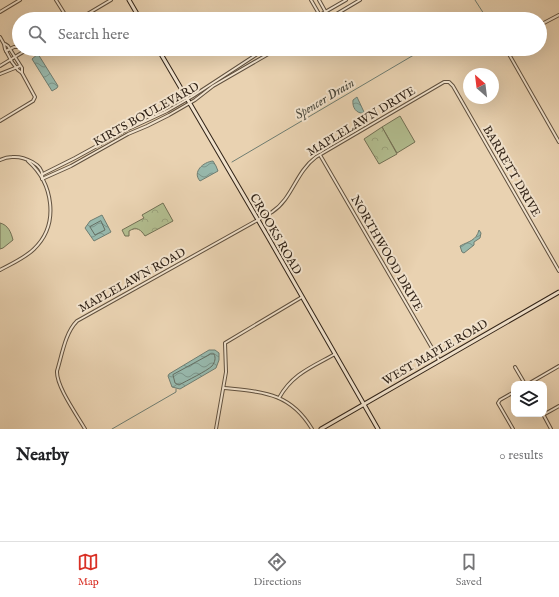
<!DOCTYPE html>
<html lang="en">
<head>
<meta charset="utf-8">
<style>
	body { margin:0; font-family:"IM FELL English",serif; background:#f2f2f2; color:#202124 }
	.controls { position:absolute; right:12px; bottom:12px; display:grid; overflow:hidden; border-radius:8px; box-shadow:0 4px 16px #0002 }
	.controls button { width:36px; height:36px; display:grid; place-items:center; padding:0; border:0; border-bottom:1px solid #e0e0e0; background:#fff; color:#202124; font:20px sans-serif }
	.compass { position:absolute; left:463px; top:68px; width:36px; height:36px; border-radius:50%; background:#fff; box-shadow:0 4px 16px #0002; rotate:332deg }
	.list { margin:0; padding:0; list-style:none }
	h2 { display:flex; justify-content:space-between; align-items:center; height:52px; margin:0; padding:0 16px; font-size:17px }
	h2 small { font-size:13px; font-weight:400; color:#757577 }
	.icon { flex:none; width:22px; height:22px; fill:none; stroke:currentColor; stroke-width:2; stroke-linecap:round; stroke-linejoin:round }
	.map { position:relative; flex:none; width:559px; height:429px; overflow:hidden }
	.search { position:absolute; background:#fff; box-shadow:0 4px 16px #0002; left:12px; right:12px; top:12px; height:44px; display:flex; align-items:center; gap:10px; box-sizing:border-box; padding:0 14px; border-radius:22px; color:#757577; font-size:15px }
	.sheet { height:112px; background:#fff }
	nav { display:flex; justify-content:space-around; align-items:center; box-sizing:border-box; height:56px; border-top:1px solid #e0e0e0; background:#fff; font-size:11px; color:#757577 }
	nav a { display:grid; justify-items:center; gap:2px }
	nav .on { color:#d93025 }
	.map>svg:first-child { display:block }
	.green { fill:#b2bd8f; stroke:#727054 }
	.forest { fill:url(#forest-crowns); stroke:#727054 }
	.water { fill:url(#water-waves); stroke:#6f7d71 }
	.lines { fill:none; stroke-linecap:round; stroke-linejoin:round }
	.shore { stroke:#646e62; stroke-width:1 }
	.stream { stroke:#6f7d71; stroke-width:1 }
	.street-casing { stroke:#60503e; stroke-width:4 }
	.secondary-casing { stroke:#322418; stroke-width:5 }
	.street { stroke:#f1e2cc; stroke-width:2 }
	.secondary { stroke:#f1e2cc; stroke-width:3 }
	.labels { text-anchor:middle; stroke-width:4; stroke-linejoin:round; paint-order:stroke }
	.street-label { font-size:12px; fill:#322418; stroke:#f1e2cc }
	.water-label { font-size:13px; font-style:italic; fill:#4b493d; stroke:#f1e2cc }
</style>
</head>
<body>
<div class="map">
<svg width="559" height="429" viewBox="0 0 559 429">
	<defs>
		<pattern id="forest-crowns" width="20" height="18" patternUnits="userSpaceOnUse"><rect width="20" height="18" fill="#b2bd8f"/><path d="M2 6a3 3 0 1 1 6 0M12 15a3 3 0 1 1 6 0" fill="none" stroke="#9aa27b"/></pattern>
		<pattern id="water-waves" width="16" height="10" patternUnits="userSpaceOnUse"><rect width="16" height="10" fill="#97b8ac"/><path d="M0 5q4-4 8 0t8 0" fill="none" stroke="#7c958b"/></pattern>
	</defs>
	<rect width="100%" height="100%" fill="#e9d2b1"/>
	<filter id="stains"><feTurbulence type="fractalNoise" baseFrequency=".005" numOctaves="4"/><feColorMatrix values="0 0 0 0 .2 0 0 0 0 .09 0 0 0 0 .02 0 0 0 .5 -.17"/></filter>
	<radialGradient id="worn" r=".72"><stop offset=".6" stop-color="#630" stop-opacity="0"/><stop offset="1" stop-color="#630" stop-opacity=".3"/></radialGradient>
	<g class="green">
		<polygon points="400,116 415,142 397,153 382,127"/>
		<path d="M0,223C8,225 11,232 13,240L3,248L0,249Z"/>
	</g>
	<g class="forest">
		<polygon points="382,127 397,154 379,164 364,139"/>
		<path d="M163,203L173,221L145,236C141,230 137,226 129,231V236H125L122,230L144,218L142,215Z"/>
	</g>
	<g class="water">
		<polygon points="38,54 58,86 57,88 52,91 32,59"/>
		<path d="M357,97L364,112V113C356,114 352,107 353,100Z"/>
		<path d="M213,161L216,166L218,171L200,181C192,172 203,162 213,161Z"/>
		<polygon points="102,215 111,232 94,241 85,228 90,221"/>
		<path d="M479,230L481,233L480,238L474,242V245L464,253L462,252L460,246C469,241 476,241 479,230Z"/>
		<polygon points="209,350 215,350 219,353 219,360 216,368 180,389 172,387 168,376 169,374"/>
	</g>
	<g class="lines">
		<g class="shore">
			<polygon points="101,221 105,230 95,235 90,227"/>
			<path d="M211,354H214C216,358 215,362 212,366C207,371 186,381 179,385L175,383L173,375Z"/>
		</g>
		<g class="stream">
			<polyline points="475,19 484,14 475,0"/>
			<polyline points="232,162 424,49"/>
			<polyline points="112,429 176,392 176,389"/>
		</g>
		<defs>
			<g id="street">
				<polyline points="56,0 66,16 65,19"/>
				<polyline points="311,0 322,19"/>
				<polyline points="319,0 329,18"/>
				<polyline points="0,12 20,0"/>
				<polyline points="79,19 111,0"/>
				<polyline points="313,19 346,0"/>
				<polyline points="328,19 360,0"/>
				<polyline points="540,25 559,15"/>
				<polyline points="0,37 4,44 5,49 12,62 18,70 22,73 35,97 33,101 0,121"/>
				<polyline points="5,44 8,46 22,68 22,73"/>
				<polyline points="506,49 559,142"/>
				<polyline points="6,51 14,47 19,47"/>
				<polyline points="0,66 28,49"/>
				<polyline points="0,74 20,66"/>
				<polyline points="320,155 439,360"/>
				<path d="M0,160C4,158 8,157 12,157C23,156 45,164 42,178"/>
				<polyline points="43,174 75,158 126,130 167,111 193,96 265,49"/>
				<polyline points="42,179 71,166 128,134 147,126 169,115 195,100 213,86 277,49"/>
				<path d="M0,270C11,264 25,258 34,249C60,224 53,183 28,161"/>
				<polyline points="515,367 525,384"/>
				<polyline points="528,384 559,366"/>
				<path d="M224,388C262,392 290,392 312,429"/>
				<path d="M279,398C292,374 312,367 335,354"/>
				<polyline points="543,414 551,429"/>
				<polyline points="543,415 559,406"/>
				<path d="M85,429C77,415 56,386 57,371C62,355 65,333 77,321L272,212C293,198 295,173 316,157L444,82H449L453,86L559,271"/>
				<polyline points="216,429 226,372 225,343 302,297"/>
				<polyline points="513,429 498,403 500,400 514,392"/>
			</g>
			<g id="secondary">
				<polyline points="129,0 140,19"/>
				<polyline points="158,49 268,237 378,429"/>
				<polyline points="321,429 559,292"/>
			</g>
		</defs>
		<use href="#street" class="street-casing"/>
		<use href="#secondary" class="secondary-casing"/>
		<use href="#street" class="street"/>
		<use href="#secondary" class="secondary"/>
	</g>
	<g class="labels">
		<g class="street-label">
			<text transform="translate(146 114) rotate(-29)" y="4">KIRTS BOULEVARD</text>
			<text transform="translate(361 121) rotate(-31)" y="4">MAPLELAWN DRIVE</text>
			<text transform="translate(512 171) rotate(60)" y="4">BARRETT DRIVE</text>
			<text transform="translate(276 234) rotate(60)" y="4">CROOKS ROAD</text>
			<text transform="translate(387 253) rotate(60)" y="4">NORTHWOOD DRIVE</text>
			<text transform="translate(132 280) rotate(-29)" y="4">MAPLELAWN ROAD</text>
			<text transform="translate(435 352) rotate(-30)" y="4">WEST MAPLE ROAD</text>
		</g>
		<g class="water-label">
			<text transform="translate(324 98) rotate(-31)" y="5">Spencer Drain</text>
		</g>
	</g>
	<rect width="100%" height="100%" filter="url(#stains)"/>
	<rect width="100%" height="100%" fill="url(#worn)"/>
</svg>
<div class="controls">
<button><svg class="icon" aria-label="layers" viewBox="0 0 24 24"><path d="M12 4l9 5-9 5-9-5zM3 14l9 5 9-5"/></svg></button>
</div>
<svg class="compass" viewBox="-18 -18 36 36"><path d="M0-13l5 13h-10z" fill="#e53935"/><path d="M0 13l5-13h-10z" fill="#757577"/></svg>
<div class="search"><svg class="icon" aria-label="search" viewBox="0 0 24 24"><circle cx="10" cy="10" r="6"/><path d="M15 15l6 6"/></svg>Search here</div>
</div>
<section class="sheet">
<h2>Nearby<small>0 results</small></h2>
<ul class="list">
</ul>
</section>
<nav>
<a class="on"><svg class="icon" aria-label="map" viewBox="0 0 24 24"><path d="M3 6l6-2 6 2 6-2v14l-6 2-6-2-6 2zM9 4v14M15 6v14"/></svg>Map</a>
<a><svg class="icon" aria-label="directions" viewBox="0 0 24 24"><path d="M12 3l9 9-9 9-9-9zM9 14v-3h6M13 9l2 2-2 2"/></svg>Directions</a>
<a><svg class="icon" aria-label="saved" viewBox="0 0 24 24"><path d="M7 4h10v16l-5-4-5 4z"/></svg>Saved</a>
</nav>
</body>
</html>
